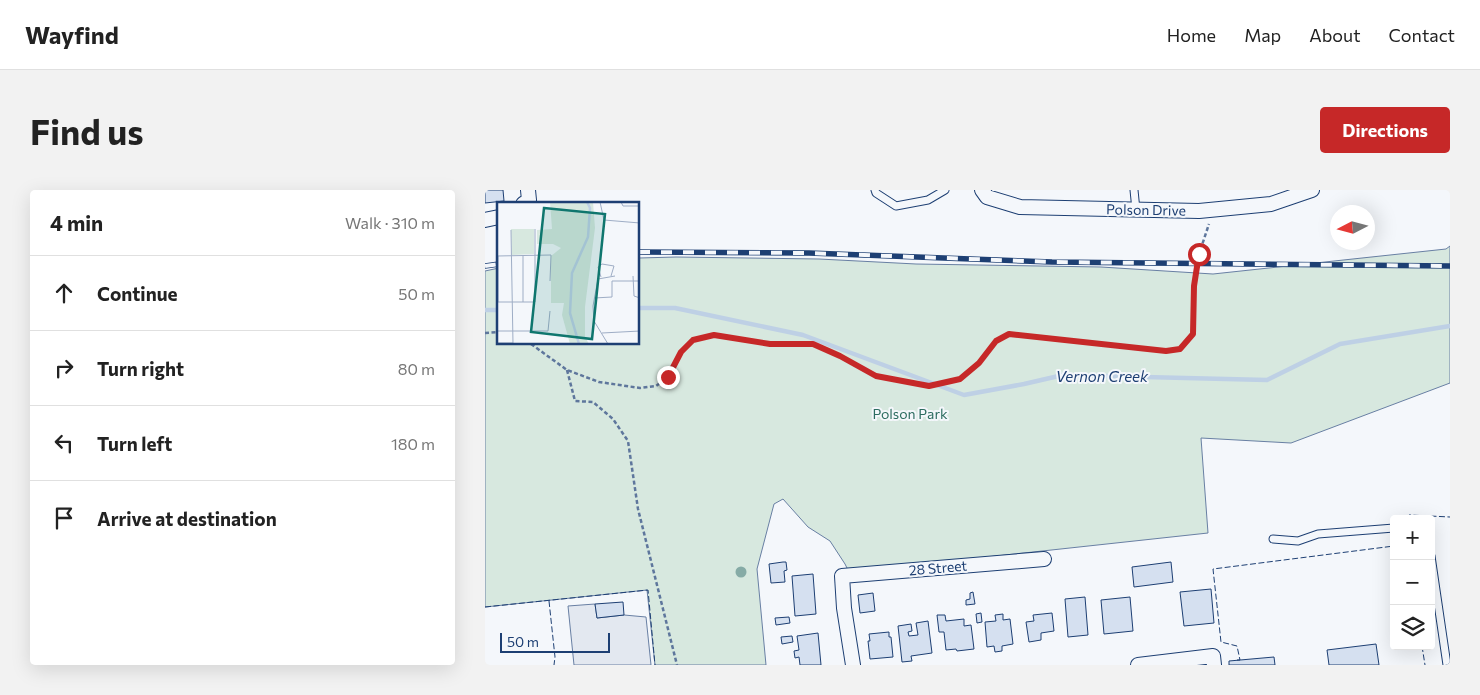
<!DOCTYPE html>
<html lang="en">
<head>
<meta charset="utf-8">
<style>
	body { margin:0; font-family:Commissioner,sans-serif; background:#f2f2f2; color:#222 }
	.controls { position:absolute; right:15px; bottom:15px; display:grid; overflow:hidden; border-radius:5px; box-shadow:0 5px 20px #0002 }
	.controls button { width:45px; height:45px; display:grid; place-items:center; padding:0; border:0; border-bottom:1px solid #e0e0e0; background:#fff; color:#222; font:25px sans-serif }
	.compass { position:absolute; left:845px; top:15px; width:45px; height:45px; border-radius:50%; background:#fff; box-shadow:0 5px 20px #0002; rotate:264deg }
	.scale { position:absolute; left:15px; bottom:12px; width:110px; box-sizing:border-box; padding-left:5px; border:2px solid #1d3f73; border-top:0; font-size:14px; line-height:18px; white-space:nowrap; color:#1d3f73; -webkit-text-stroke:4px #f4f7fb; paint-order:stroke }
	.stop { position:absolute; width:15px; height:15px; margin:-11px; border:4px solid #c62828; border-radius:50%; background:#fff }
	.stop.end { background:#c62828; border-color:#fff; box-shadow:0 1px 5px #0008 }
	.list { margin:0; padding:0; list-style:none }
	h2 { display:flex; justify-content:space-between; align-items:center; height:65px; margin:0; padding:0 20px; font-size:21px }
	h2 small { font-size:16px; font-weight:400; color:#767676 }
	.list li { display:grid; grid-template-columns:32px 1fr auto; gap:15px; align-items:center; box-sizing:border-box; height:75px; padding:0 20px; border-top:1px solid #e0e0e0 }
	.list b { display:block; font-size:19px; white-space:nowrap }
	.list em { font-size:16px; font-style:normal; color:#767676 }
	.icon { flex:none; width:28px; height:28px; fill:none; stroke:currentColor; stroke-width:2; stroke-linecap:round; stroke-linejoin:round }
	.map { position:relative; flex:none; width:965px; height:475px; overflow:hidden; border-radius:5px }
	header { display:flex; align-items:center; gap:30px; box-sizing:border-box; height:70px; padding:0 25px; background:#fff; border-bottom:1px solid #e0e0e0 }
	header strong { font-size:24px }
	nav { display:flex; gap:28px; margin-inline-start:auto; font-size:18px }
	.intro { display:flex; align-items:center; justify-content:space-between; box-sizing:border-box; height:120px; padding:0 30px }
	h1 { margin:0; font-size:35px }
	.button { padding:12px 22px; border-radius:5px; background:#c62828; color:#fff; font-size:18px; font-weight:700 }
	main { display:flex; gap:30px; padding:0 30px }
	aside { flex:1; background:#fff; border-radius:5px; box-shadow:0 5px 20px #0002 }
	.map>svg:first-child { display:block }
	.green { fill:#d7e8df; stroke:#687fa3 }
	.parking { fill:#e3e8f0; stroke:#687fa3 }
	.lines { fill:none; stroke-linecap:round; stroke-linejoin:round }
	.stream { stroke:#bed0e5; stroke-width:4.5 }
	.building { fill:#d5e0f0; stroke:#1d3f73 }
	.service-casing { stroke:#1d3f73; stroke-width:9 }
	.minor-casing { stroke:#1d3f73; stroke-width:16 }
	.path { stroke:#5e769c; stroke-width:2.5; stroke-dasharray:4 2.5; stroke-linecap:butt }
	.service { stroke:#f4f7fb; stroke-width:7 }
	.minor { stroke:#f4f7fb; stroke-width:14 }
	.rail-casing { stroke:#1d3f73; stroke-width:5.5 }
	.rail { stroke:#f4f7fb; stroke-width:4; stroke-dasharray:11; stroke-linecap:butt }
	.fence { stroke:#1d3f73; stroke-width:1; stroke-dasharray:6 2.5; stroke-linecap:butt }
	.tree { fill:#86aba6 }
	.route { stroke:#c62828; stroke-width:6 }
	.labels { text-anchor:middle; stroke-width:4; stroke-linejoin:round; paint-order:stroke }
	.street-label { font-size:14px; fill:#1d3f73; stroke:#f4f7fb }
	.park-label { font-size:14px; fill:#2c6c60; stroke:#f4f7fb }
	.water-label { font-size:15px; font-style:italic; fill:#1d3f73; stroke:#f4f7fb }
	.inset-river { fill:none; stroke:#bed0e5; stroke-width:2.5 }
	.inset-road { fill:none; stroke:#9eadc5; stroke-width:1 }
	.view { fill:#0f766e; fill-opacity:0.15; stroke:#0f766e; stroke-width:2.5 }
	.inset-edge { fill:none; stroke:#1d3f73; stroke-width:2.5 }
</style>
</head>
<body>
<header>
<strong>Wayfind</strong>
<nav><a>Home</a><a>Map</a><a>About</a><a>Contact</a></nav>
</header>
<div class="intro"><h1>Find us</h1><a class="button">Directions</a></div>
<main>
<aside>
<h2>4 min<small>Walk · 310 m</small></h2>
<ul class="list">
<li><svg class="icon" aria-label="ahead" viewBox="0 0 24 24"><path d="M12 20V5M6 11l6-6 6 6"/></svg><div><b>Continue</b></div><em>50 m</em></li>
<li><svg class="icon" aria-label="right" viewBox="0 0 24 24"><path d="M7 20v-9h11M14 6l5 5-5 5"/></svg><div><b>Turn right</b></div><em>80 m</em></li>
<li><svg class="icon" aria-label="left" viewBox="0 0 24 24"><path d="M17 20v-9H6M10 6l-5 5 5 5"/></svg><div><b>Turn left</b></div><em>180 m</em></li>
<li><svg class="icon" aria-label="arrive" viewBox="0 0 24 24"><path d="M6 21V4h12l-3 4 3 4H6"/></svg><div><b>Arrive at destination</b></div></li>
</ul>
</aside>
<div class="map">
<svg width="965" height="475" viewBox="0 0 965 475">
	<rect width="100%" height="100%" fill="#f4f7fb"/>
	<polygon class="green" points="965,56 965,193 806,253 716,248 723,343 364,382 360,374 345,351 323,337 298,309 289,314 272,379 281,475 170,475 162,400 0,417 0,81 14,78 14,154 154,154 154,68 191,67 334,69 431,74 616,77 728,84 961,59"/>
	<polygon class="parking" points="110,414 112,428 139,425 161,427 166,475 89,475 83,416"/>
	<g class="lines">
		<g class="stream">
			<polyline points="154,118 190,118 318,145 479,205 539,194 578,185 782,190 855,154 965,136"/>
			<polyline points="0,120 14,120"/>
		</g>
	</g>
	<g class="building">
		<polygon points="0,0 18,0 19,11 0,13"/>
		<polygon points="298,372 301,372 302,380 299,381 300,392 286,393 284,374"/>
		<polygon points="686,372 688,392 649,397 647,377"/>
		<polygon points="328,384 331,424 310,426 307,386"/>
		<polygon points="726,399 729,433 699,436 695,402"/>
		<polygon points="488,402 490,414 481,415 481,410 485,409 485,403"/>
		<polygon points="388,403 390,421 375,423 373,405"/>
		<polygon points="600,407 603,445 583,447 580,409"/>
		<polygon points="645,407 648,441 619,444 616,410"/>
		<polygon points="138,412 139,425 112,428 110,414"/>
		<polygon points="496,423 497,432 492,433 491,424"/>
		<polygon points="567,423 569,441 556,443 556,450 544,452 541,432 549,431 548,425"/>
		<polygon points="518,424 518,430 525,429 528,454 517,456 517,461 510,462 509,456 502,457 500,432 511,431 510,425"/>
		<polygon points="452,425 460,425 461,431 479,429 479,436 486,435 489,459 472,461 471,459 461,460 459,442 454,442"/>
		<polygon points="304,427 305,433 291,435 290,428"/>
		<polygon points="443,431 447,463 426,466 427,471 417,472 413,436 426,434 427,441 423,442 424,446 433,445 431,433"/>
		<polygon points="404,442 404,447 406,447 408,467 385,469 383,451 385,451 384,444"/>
		<polygon points="333,443 336,475 315,475 314,467 310,468 309,461 314,460 312,446"/>
		<polygon points="307,446 308,452 297,454 296,447"/>
		<polygon points="891,454 894,475 844,475 842,460"/>
		<polygon points="789,467 790,475 744,475 744,471"/>
	</g>
	<g class="lines">
		<defs>
			<g id="service">
				<polyline points="390,0 391,3 411,16 443,10 460,0"/>
				<polyline points="649,0 651,20"/>
				<polyline points="788,349 813,351 833,344 909,338"/>
				<polyline points="946,366 962,475"/>
			</g>
			<g id="minor">
				<polyline points="497,0 502,7 535,17 714,21 786,14 827,0"/>
				<polyline points="38,14 44,10 43,0"/>
				<polyline points="0,30 14,27"/>
				<polyline points="368,475 359,418 357,386 559,369"/>
				<polyline points="653,475 728,466 729,475"/>
			</g>
		</defs>
		<use href="#service" class="service-casing"/>
		<use href="#minor" class="minor-casing"/>
		<g class="path">
			<polyline points="0,143 14,142"/>
			<polyline points="46,154 82,180 114,192 155,198 171,196 183,187 196,162 208,150 229,145 285,154 328,154 355,165 391,186 444,196 475,189 494,173 511,151 524,144 681,161 695,159 709,143 709,96 714,64 724,34"/>
			<polyline points="82,180 90,211 108,212 128,229 143,251 153,319 192,475"/>
		</g>
		<use href="#service" class="service"/>
		<use href="#minor" class="minor"/>
		<defs>
			<g id="rail">
				<polyline points="154,62 324,63 567,72 965,76"/>
				<polyline points="0,76 14,74"/>
			</g>
		</defs>
		<use href="#rail" class="rail-casing"/>
		<use href="#rail" class="rail"/>
		<g class="fence">
			<polyline points="924,329 924,325 965,327"/>
			<polyline points="64,411 70,467 69,475"/>
			<polyline points="0,417 163,400 170,475"/>
			<polyline points="937,456 940,475"/>
			<polyline points="752,470 755,470 752,456 736,452 728,379 909,356"/>
		</g>
	</g>
	<circle class="tree" cx="256" cy="382" r="5.5"/>
	<g class="lines">
		<polyline class="route" points="183,187 196,162 208,150 229,145 285,154 328,154 355,166 391,186 444,196 475,189 494,173 511,151 524,144 681,161 695,159 708,144 709,96 714,64"/>
	</g>
	<g class="labels">
		<g class="street-label">
			<text transform="translate(661 20) rotate(1)" y="5">Polson Drive</text>
			<text transform="translate(453 378) rotate(-5)" y="5">28 Street</text>
		</g>
		<g class="park-label">
			<text x="425" y="229">Polson Park</text>
		</g>
		<g class="water-label">
			<text x="617" y="192">Vernon Creek</text>
		</g>
	</g>
	<g transform="translate(12 12)">
		<rect width="142" height="142" fill="#f4f7fb"/>
		<path d="M53,0H96L98,26L88,105V135L92,142H73L65,113L67,101H54V54L64,46L56,42H40V28L55,27ZM14,27H37V52L15,53Z" fill="#d7e8df"/>
		<path class="inset-river" d="M82,142L73,111L75,71L91,35L93,6L90,0"/>
		<path class="inset-road" d="M103,0L107,18L143,21M124,0L126,4H143M14,28L16,142M0,54L54,53L53,79M1,54V100M26,54V100M136,74L137,94L143,96M104,75L101,65L105,62L117,64L114,74M97,96L115,95V79H143M0,100H38V27M0,129H51L53,109M105,131L143,129M0,141H16M111,142L97,119L96,104L101,77L118,74"/>
		<path class="view" d="M47,6L108,12L95,137L34,130Z"/>
		<rect width="142" height="142" class="inset-edge"/>
	</g>
</svg>
<div class="controls">
<button>+</button>
<button>−</button>
<button><svg class="icon" aria-label="layers" viewBox="0 0 24 24"><path d="M12 4l9 5-9 5-9-5zM3 14l9 5 9-5"/></svg></button>
</div>
<svg class="compass" viewBox="-18 -18 36 36"><path d="M0-13l5 13h-10z" fill="#e53935"/><path d="M0 13l5-13h-10z" fill="#767676"/></svg>
<div class="scale">50 m</div>
<div class="stop" style="left:714px;top:64px"></div>
<div class="stop end" style="left:183px;top:187px"></div>
</div>
</main>
</body>
</html>
